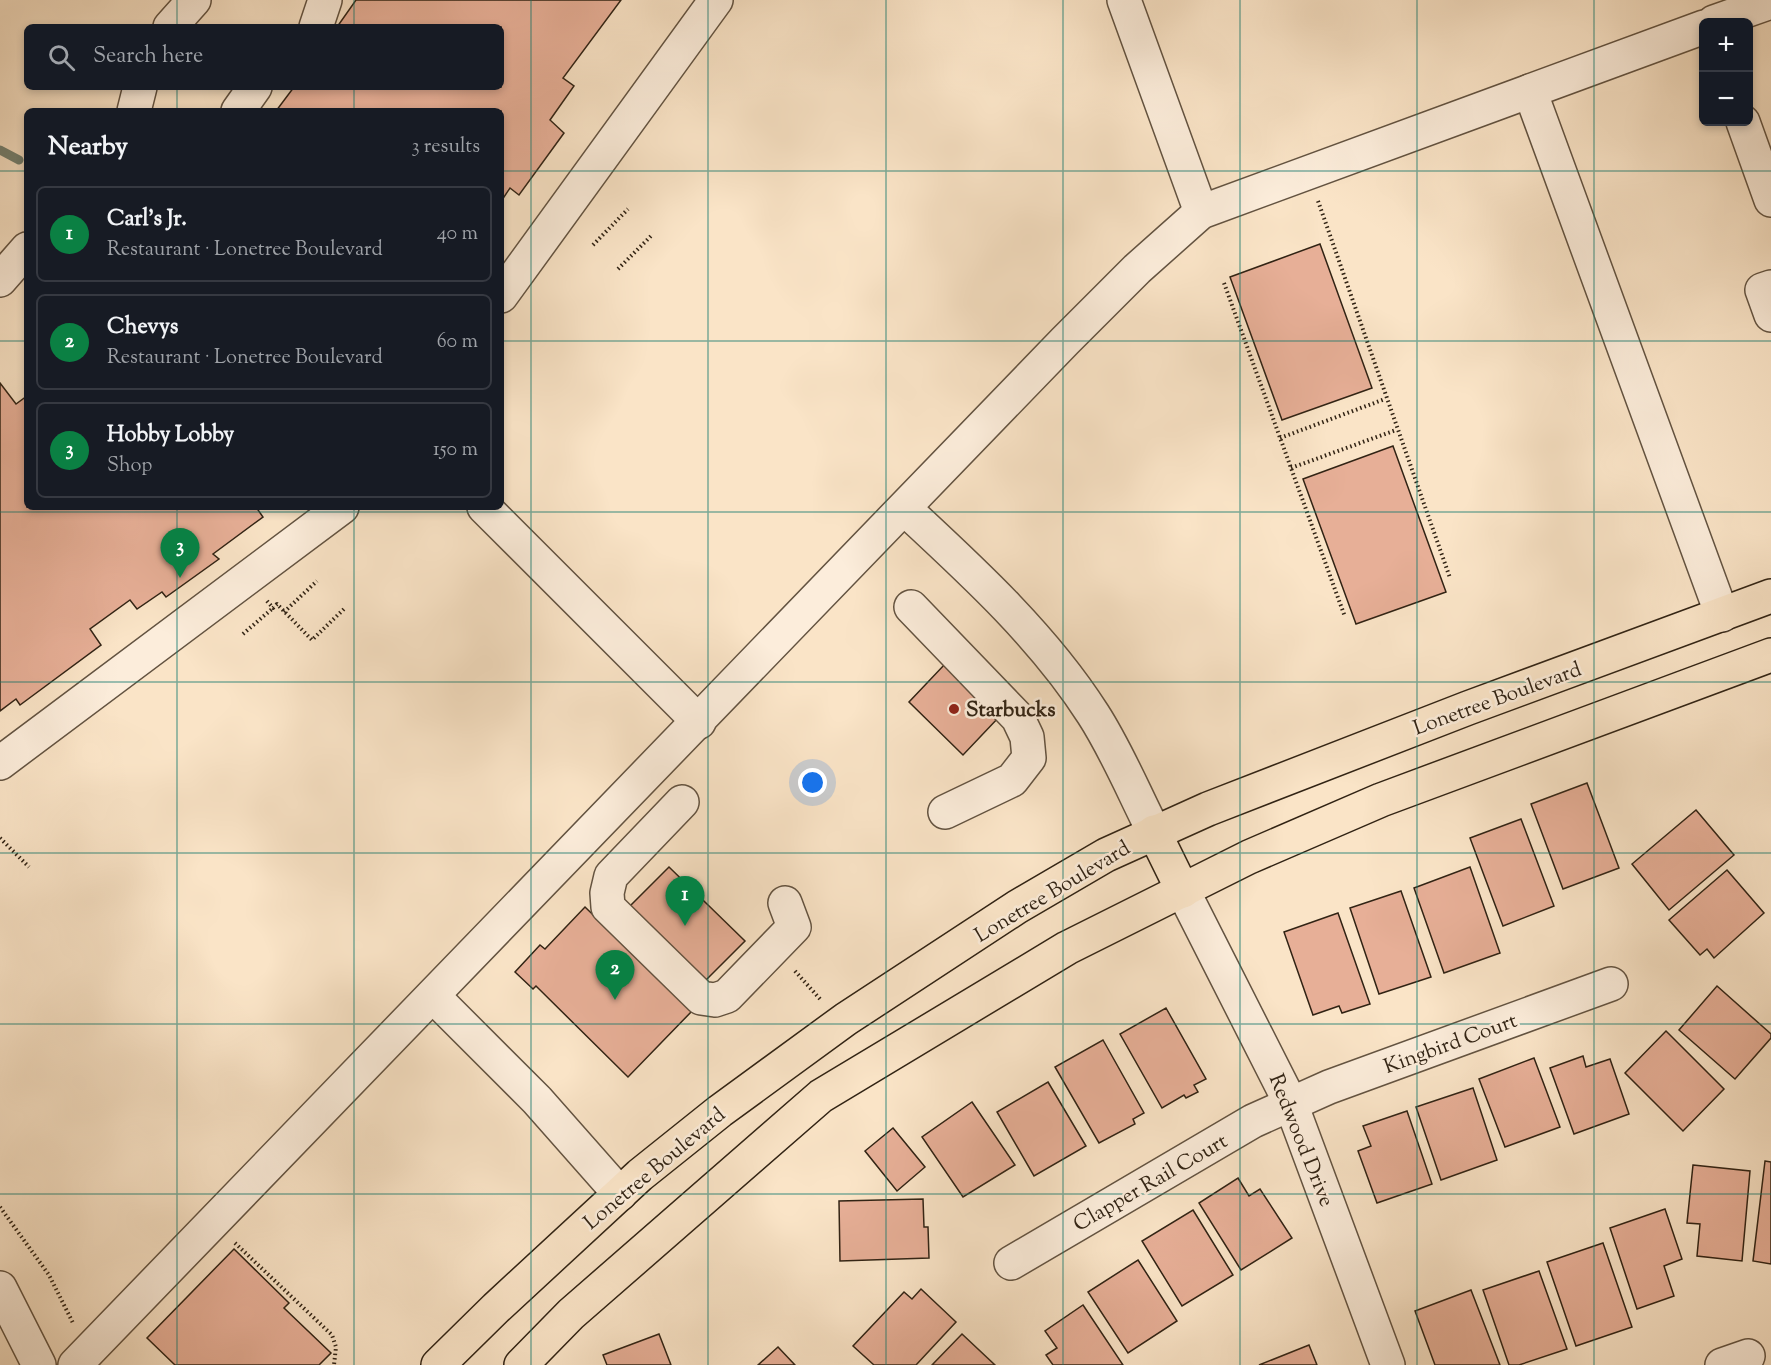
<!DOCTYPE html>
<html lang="en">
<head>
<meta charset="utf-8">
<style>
	body { margin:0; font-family:"Sorts Mill Goudy",serif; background:#242831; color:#f1f3f6 }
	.controls { position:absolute; right:18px; top:18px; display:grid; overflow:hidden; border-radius:9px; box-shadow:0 3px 9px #0003 }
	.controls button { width:54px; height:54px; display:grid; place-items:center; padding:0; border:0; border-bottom:2px solid #363941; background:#171b24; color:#f1f3f6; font:30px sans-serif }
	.you { position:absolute; left:813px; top:783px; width:21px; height:21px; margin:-15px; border:4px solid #fff; border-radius:50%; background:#1a73e8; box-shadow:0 0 0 9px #1a73e833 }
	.badge { display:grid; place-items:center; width:39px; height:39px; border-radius:50%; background:#0b8043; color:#fff; font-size:20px; font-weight:700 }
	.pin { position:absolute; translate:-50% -50px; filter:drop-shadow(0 2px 3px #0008) }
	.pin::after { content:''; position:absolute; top:32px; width:21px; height:18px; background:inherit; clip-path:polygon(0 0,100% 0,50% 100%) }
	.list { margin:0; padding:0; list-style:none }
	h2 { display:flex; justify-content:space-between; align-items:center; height:78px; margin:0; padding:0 24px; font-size:26px }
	h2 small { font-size:20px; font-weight:400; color:#9ea1a6 }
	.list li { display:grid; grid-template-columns:39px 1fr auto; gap:18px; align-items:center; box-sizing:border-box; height:96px; margin:0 12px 12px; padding:0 12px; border:2px solid #363941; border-radius:9px }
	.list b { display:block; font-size:22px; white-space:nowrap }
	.list p { margin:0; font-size:20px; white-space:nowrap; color:#9ea1a6 }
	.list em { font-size:20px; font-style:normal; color:#9ea1a6 }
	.icon { flex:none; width:33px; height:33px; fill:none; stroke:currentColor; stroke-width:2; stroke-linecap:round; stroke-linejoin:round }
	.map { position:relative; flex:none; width:1771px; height:1365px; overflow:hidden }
	.search { position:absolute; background:#171b24; box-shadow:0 3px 9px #0003; left:24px; top:24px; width:480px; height:66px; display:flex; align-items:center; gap:15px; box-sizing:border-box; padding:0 21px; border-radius:9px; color:#9ea1a6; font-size:22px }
	.panel { position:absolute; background:#171b24; box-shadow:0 3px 9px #0003; left:24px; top:108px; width:480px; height:402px; border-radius:9px }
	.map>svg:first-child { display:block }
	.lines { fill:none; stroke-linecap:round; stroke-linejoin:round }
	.stream { stroke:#738172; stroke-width:9 }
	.building { fill:#e7af97; stroke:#312314; stroke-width:1.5 }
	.minor-casing { stroke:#635341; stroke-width:36 }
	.major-casing { stroke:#312314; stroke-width:36 }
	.path { stroke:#312314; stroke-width:4; stroke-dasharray:1.5 3; stroke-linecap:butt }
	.minor { stroke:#fceddb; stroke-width:33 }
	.major { stroke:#fae4c7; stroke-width:33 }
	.grid { fill:none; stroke:#0f766e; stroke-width:1.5; stroke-opacity:0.55 }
	.poi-dot { fill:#8f2418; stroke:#fceddb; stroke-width:2 }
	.labels { text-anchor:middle; stroke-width:5; stroke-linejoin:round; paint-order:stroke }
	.street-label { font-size:21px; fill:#312314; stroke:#fceddb }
	.poi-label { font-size:21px; font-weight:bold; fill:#312314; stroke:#fceddb; text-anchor:start }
</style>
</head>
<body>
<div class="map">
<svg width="1771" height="1365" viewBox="0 0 1771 1365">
	<rect width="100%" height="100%" fill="#fae4c7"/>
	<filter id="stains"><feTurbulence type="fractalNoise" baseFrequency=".00333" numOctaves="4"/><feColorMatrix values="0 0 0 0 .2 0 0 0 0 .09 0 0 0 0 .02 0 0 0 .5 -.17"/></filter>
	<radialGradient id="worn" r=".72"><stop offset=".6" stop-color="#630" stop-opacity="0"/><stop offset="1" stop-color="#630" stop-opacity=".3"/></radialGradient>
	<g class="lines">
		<polyline class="stream" points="0,150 19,160"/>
	</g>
	<g class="building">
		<polygon points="356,0 621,0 563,78 574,86 550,120 564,133 519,195 510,188 502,200 501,111 276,111 294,87 501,87 501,27 337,27"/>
		<polygon points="1320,244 1372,388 1282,420 1230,277"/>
		<polygon points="0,383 16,404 27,396 27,507 256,507 263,517 213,554 219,559 166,597 162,592 137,609 130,600 90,629 101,645 20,705 16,699 0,711"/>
		<polygon points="1393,446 1446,592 1356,624 1303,479"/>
		<polygon points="945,664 999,717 963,755 909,702"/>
		<polygon points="1587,783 1619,868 1563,889 1531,804"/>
		<polygon points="1696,810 1734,855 1669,910 1632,864"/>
		<polygon points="1521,819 1554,906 1503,926 1470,838"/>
		<polygon points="669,867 745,941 700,986 624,912"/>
		<polygon points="1470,867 1500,953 1444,973 1414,888"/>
		<polygon points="1727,870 1764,913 1714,958 1707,949 1700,955 1669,920"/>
		<polygon points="1401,891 1431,977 1379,994 1350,908"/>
		<polygon points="585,907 692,1011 628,1077 536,986 533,989 515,972 540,945 545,949"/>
		<polygon points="1338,913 1370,1004 1342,1013 1339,1006 1313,1015 1284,932"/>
		<polygon points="1717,986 1771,1034 1771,1038 1735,1079 1679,1030"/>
		<polygon points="1166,1008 1206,1079 1194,1085 1198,1092 1186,1098 1184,1095 1162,1108 1120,1034"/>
		<polygon points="1666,1031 1724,1089 1683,1131 1625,1073"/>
		<polygon points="1103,1040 1144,1113 1133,1119 1135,1124 1099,1143 1055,1067"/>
		<polygon points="1583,1056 1586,1067 1610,1059 1629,1114 1574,1134 1550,1068"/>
		<polygon points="1534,1058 1560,1127 1505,1147 1479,1079"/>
		<polygon points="1048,1082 1086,1146 1034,1176 997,1112"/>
		<polygon points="1473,1088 1497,1160 1441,1180 1416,1107"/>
		<polygon points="972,1102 1015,1165 963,1197 922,1137"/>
		<polygon points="1407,1111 1432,1184 1377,1203 1358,1151 1371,1146 1363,1126"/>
		<polygon points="893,1128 925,1167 897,1191 865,1151"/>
		<polygon points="1765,1161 1771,1162 1771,1264 1753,1261"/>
		<polygon points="1693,1165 1750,1171 1742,1261 1697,1256 1700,1224 1687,1223"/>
		<polygon points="1238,1178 1249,1196 1260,1189 1292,1238 1241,1270 1199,1203"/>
		<polygon points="923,1199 924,1227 928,1227 929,1258 840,1261 839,1201"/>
		<polygon points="1665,1209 1682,1259 1664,1266 1674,1296 1637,1309 1610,1228"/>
		<polygon points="1193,1210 1233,1275 1182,1306 1142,1241"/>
		<polygon points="1603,1243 1632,1327 1576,1346 1547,1262"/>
		<polygon points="234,1249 289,1303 284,1308 331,1353 319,1365 175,1365 147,1338"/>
		<polygon points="1138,1260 1177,1321 1128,1353 1088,1292"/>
		<polygon points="1539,1271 1567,1349 1519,1365 1509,1365 1483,1290"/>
		<polygon points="921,1289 956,1322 916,1365 874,1365 853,1346 904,1292 912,1299"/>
		<polygon points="1471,1290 1500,1365 1435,1365 1415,1311"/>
		<polygon points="1083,1305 1123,1365 1053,1365 1046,1355 1057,1348 1045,1331"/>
		<polygon points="659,1334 671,1365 607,1365 603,1355"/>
		<polygon points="962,1334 995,1365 932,1365"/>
		<polygon points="1309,1345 1317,1365 1259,1365"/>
		<polygon points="778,1347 795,1365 758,1365"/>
	</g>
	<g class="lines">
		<defs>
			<g id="minor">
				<polyline points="1124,0 1201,212"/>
				<polyline points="1714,22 1771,2"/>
				<polyline points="170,27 194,0"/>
				<polyline points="316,27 325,0"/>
				<polyline points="1530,91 1722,615"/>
				<polyline points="134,111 140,87"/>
				<polyline points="238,111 255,87"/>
				<polyline points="1743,122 1771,200"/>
				<polyline points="0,280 27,249"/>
				<polyline points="1771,287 1762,290 1771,315"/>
				<polyline points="501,296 716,0"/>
				<polyline points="484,507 699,722"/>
				<path d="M905,509C972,571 1044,637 1093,714C1117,751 1134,793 1154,832"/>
				<polyline points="911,607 1018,718 1027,737 1029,758 1012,780 945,812"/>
				<polyline points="0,763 342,507"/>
				<polyline points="682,802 611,876 607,893 608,907 701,998 715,1000 727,996 794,927 785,903"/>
				<polyline points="1183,891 1291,1104 1388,1365"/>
				<polyline points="433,996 537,1100 620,1194"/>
				<polyline points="1011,1263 1253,1121 1329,1087 1611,984"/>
				<polyline points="0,1288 39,1365"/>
				<polyline points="75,1365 1065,341 1137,269 1201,212 1704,27"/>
				<polyline points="1722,1365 1748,1356"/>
			</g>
			<g id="major">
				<polyline points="1154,832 1183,891"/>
				<polyline points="438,1365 496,1308 640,1175 720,1111 846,1019 1017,907 1106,855 1208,809 1468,708 1771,596"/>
				<polyline points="521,1365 571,1314 821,1096 1067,948 1249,857 1381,800 1771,655"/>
			</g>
		</defs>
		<use href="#minor" class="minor-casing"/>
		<use href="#major" class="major-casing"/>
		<g class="path">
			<polyline points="1318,201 1450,578"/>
			<polyline points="593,245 628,209"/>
			<polyline points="618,269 653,234"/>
			<polyline points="1224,283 1345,617"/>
			<polyline points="1280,438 1385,399"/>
			<polyline points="1291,468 1396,430"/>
			<polyline points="267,601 273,608 277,604 312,640 345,608"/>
			<polyline points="284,612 317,581"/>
			<polyline points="243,634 273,608"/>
			<polyline points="0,838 29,867"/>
			<polyline points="795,971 820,999"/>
			<polyline points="0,1207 49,1275 73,1323"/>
			<polyline points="235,1243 332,1335 336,1347 334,1365"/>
		</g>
		<use href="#minor" class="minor"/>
		<use href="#major" class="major"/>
	</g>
	<path class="grid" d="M177,0V27M354,0V27M531,0V1365M708,0V1365M886,0V1365M1063,0V1365M1240,0V1365M1417,0V1365M1594,0V1365M177,87V111M354,87V111M0,171H27M501,171H1771M0,341H27M501,341H1771M177,507V1365M354,507V1365M0,512H1771M0,682H1771M0,853H1771M0,1024H1771M0,1194H1771"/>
	<circle class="poi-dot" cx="954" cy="709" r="6"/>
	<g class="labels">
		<g class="street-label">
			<text transform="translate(1497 698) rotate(-20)" y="7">Lonetree Boulevard</text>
			<text transform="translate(1052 891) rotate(-31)" y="7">Lonetree Boulevard</text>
			<text transform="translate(1450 1043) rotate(-20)" y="7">Kingbird Court</text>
			<text transform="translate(1302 1140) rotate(68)" y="7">Redwood Drive</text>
			<text transform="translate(654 1168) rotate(-40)" y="7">Lonetree Boulevard</text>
			<text transform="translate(1150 1182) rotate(-30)" y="7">Clapper Rail Court</text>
		</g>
		<g class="poi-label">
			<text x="966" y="716">Starbucks</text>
		</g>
	</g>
	<rect width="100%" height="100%" filter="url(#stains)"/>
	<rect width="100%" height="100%" fill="url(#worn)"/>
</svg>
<div class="controls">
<button>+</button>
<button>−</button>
</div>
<div class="you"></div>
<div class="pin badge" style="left:685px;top:926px">1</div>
<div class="pin badge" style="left:615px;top:1000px">2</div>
<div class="pin badge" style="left:180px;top:578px">3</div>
<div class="search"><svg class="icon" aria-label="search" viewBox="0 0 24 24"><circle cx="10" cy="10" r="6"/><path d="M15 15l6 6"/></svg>Search here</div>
<section class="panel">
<h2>Nearby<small>3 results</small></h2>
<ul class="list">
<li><span class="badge">1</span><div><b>Carl's Jr.</b><p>Restaurant · Lonetree Boulevard</p></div><em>40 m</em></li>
<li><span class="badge">2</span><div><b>Chevys</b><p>Restaurant · Lonetree Boulevard</p></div><em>60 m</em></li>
<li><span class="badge">3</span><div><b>Hobby Lobby</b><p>Shop</p></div><em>150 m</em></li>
</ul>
</section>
</div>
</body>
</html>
